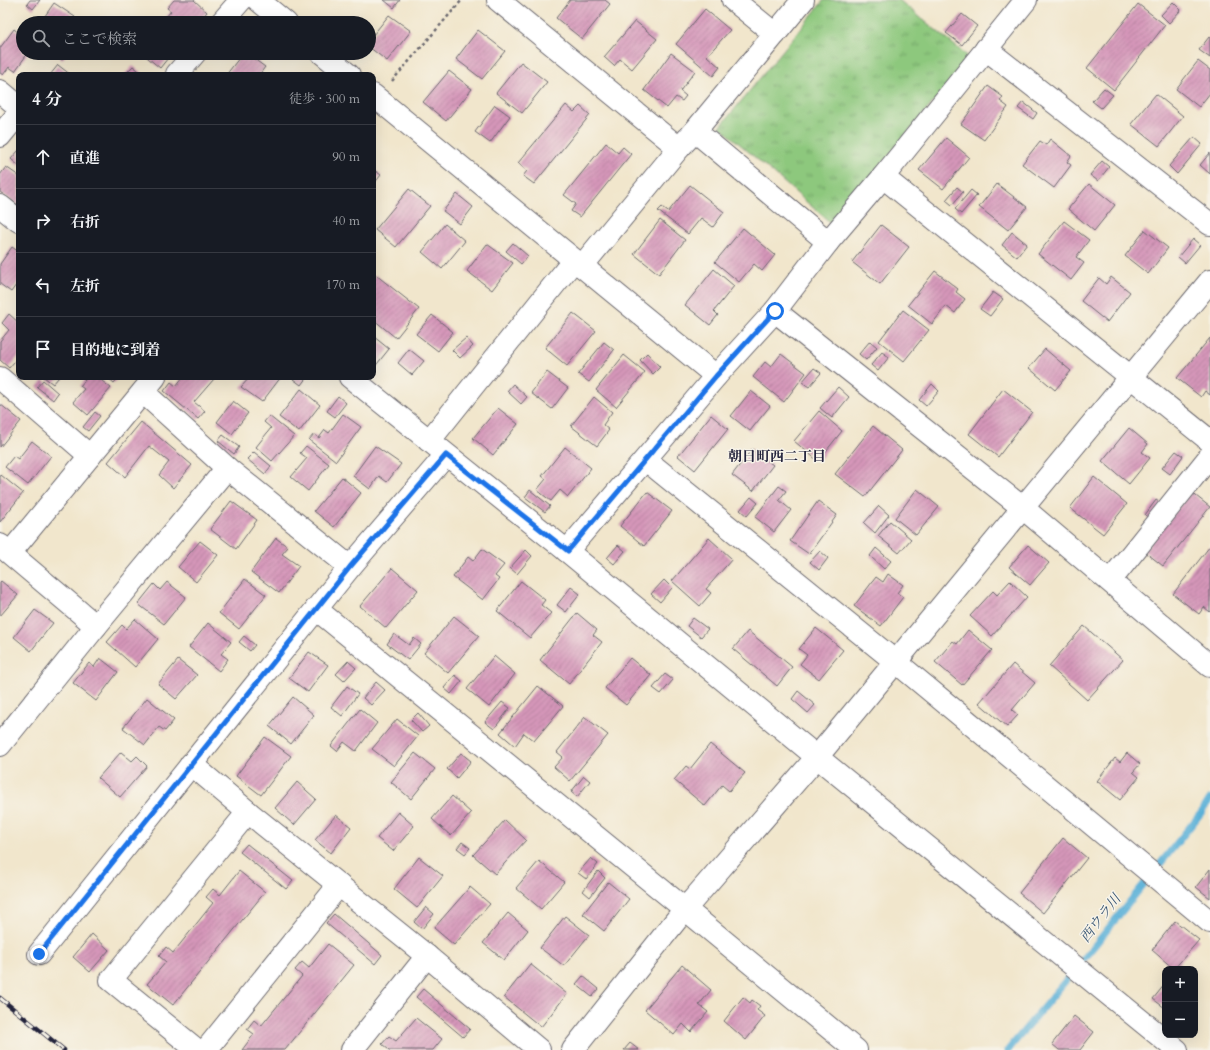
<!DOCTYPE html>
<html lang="ja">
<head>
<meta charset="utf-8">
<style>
	body { margin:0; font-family:Cardo,"Noto Serif JP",serif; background:#242831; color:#f1f3f6 }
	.controls { position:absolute; right:12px; bottom:12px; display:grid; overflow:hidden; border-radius:8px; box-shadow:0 4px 16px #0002 }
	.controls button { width:36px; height:36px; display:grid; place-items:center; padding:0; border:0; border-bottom:1px solid #363941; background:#171b24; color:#f1f3f6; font:20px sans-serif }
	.stop { position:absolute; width:12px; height:12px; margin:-9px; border:3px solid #1a73e8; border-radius:50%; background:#fff }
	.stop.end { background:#1a73e8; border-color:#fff; box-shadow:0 1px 4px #0008 }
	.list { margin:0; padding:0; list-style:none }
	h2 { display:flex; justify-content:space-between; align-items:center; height:52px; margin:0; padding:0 16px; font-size:17px }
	h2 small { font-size:13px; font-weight:400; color:#9ea1a6 }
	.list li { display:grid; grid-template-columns:26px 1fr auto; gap:12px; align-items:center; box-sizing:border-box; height:64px; padding:0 16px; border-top:1px solid #363941 }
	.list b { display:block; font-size:15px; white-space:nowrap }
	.list em { font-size:13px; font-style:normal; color:#9ea1a6 }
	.icon { flex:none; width:22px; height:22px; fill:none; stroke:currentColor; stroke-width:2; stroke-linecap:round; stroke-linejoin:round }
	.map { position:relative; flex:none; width:1210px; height:1050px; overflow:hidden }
	.search { position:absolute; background:#171b24; box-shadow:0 4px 16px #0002; left:16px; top:16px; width:360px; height:44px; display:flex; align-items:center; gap:10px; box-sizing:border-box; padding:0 14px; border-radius:22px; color:#9ea1a6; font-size:15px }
	.panel { position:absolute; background:#171b24; box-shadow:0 4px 16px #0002; left:16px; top:72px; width:360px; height:308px; border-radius:8px }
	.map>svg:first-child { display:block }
	.grass { fill:url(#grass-tufts); stroke:#58755c }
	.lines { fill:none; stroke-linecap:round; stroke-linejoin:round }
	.stream { stroke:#5bb1d8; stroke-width:7 }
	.building { fill:url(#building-hatch) }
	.minor-casing { stroke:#6a676e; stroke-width:24 }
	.path { stroke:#6a676e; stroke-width:2.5; stroke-dasharray:3 3; stroke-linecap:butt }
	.minor { stroke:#fff; stroke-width:22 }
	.rail-casing { stroke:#22223b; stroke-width:4.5 }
	.rail { stroke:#f7f3e8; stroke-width:3; stroke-dasharray:9; stroke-linecap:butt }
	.route { stroke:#1a73e8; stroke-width:5 }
	.labels { text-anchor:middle; stroke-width:3; stroke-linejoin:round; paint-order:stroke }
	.neighbourhood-label { font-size:14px; font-weight:bold; fill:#22223b; stroke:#f7f3e8 }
	.water-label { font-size:14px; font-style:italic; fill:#365472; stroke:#f7f3e8 }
</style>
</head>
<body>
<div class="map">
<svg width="1210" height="1050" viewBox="0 0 1210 1050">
	<defs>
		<pattern id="grass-tufts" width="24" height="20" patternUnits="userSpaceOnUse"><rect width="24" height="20" fill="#8dc87d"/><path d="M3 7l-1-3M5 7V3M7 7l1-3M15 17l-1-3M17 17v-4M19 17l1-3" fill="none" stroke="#73a268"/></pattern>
		<pattern id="building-hatch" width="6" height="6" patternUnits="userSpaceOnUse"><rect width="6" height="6" fill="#d596b9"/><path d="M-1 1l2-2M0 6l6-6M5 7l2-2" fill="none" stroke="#ac7a98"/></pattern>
	</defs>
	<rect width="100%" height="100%" fill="#f7f3e8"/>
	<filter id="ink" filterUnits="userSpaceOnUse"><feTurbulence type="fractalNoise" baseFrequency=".025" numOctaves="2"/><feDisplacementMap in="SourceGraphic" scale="8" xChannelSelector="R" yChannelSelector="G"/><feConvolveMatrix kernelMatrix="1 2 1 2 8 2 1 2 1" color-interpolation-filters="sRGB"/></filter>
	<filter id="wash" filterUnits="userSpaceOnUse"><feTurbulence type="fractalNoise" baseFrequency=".012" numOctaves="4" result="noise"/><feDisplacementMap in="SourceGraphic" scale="16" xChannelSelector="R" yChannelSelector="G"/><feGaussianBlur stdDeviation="0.9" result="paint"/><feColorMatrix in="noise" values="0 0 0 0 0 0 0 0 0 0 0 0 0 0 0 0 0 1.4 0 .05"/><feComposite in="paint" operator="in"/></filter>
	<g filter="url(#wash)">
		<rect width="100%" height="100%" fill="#f1e6cc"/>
		<polygon class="grass" points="824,0 899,0 970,58 832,224 720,127"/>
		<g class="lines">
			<polyline class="stream" points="1008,1050 1091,950 1201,813 1210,799"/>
		</g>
		<g id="blocks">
			<g class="building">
				<polygon points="30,0 40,0 33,9 27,4"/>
				<polygon points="174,0 194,0 207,12 198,23 161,23 171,11 167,8"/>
				<polygon points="384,0 400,0 394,8"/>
				<polygon points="570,0 605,0 610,4 582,39 556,18"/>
				<polygon points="1173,2 1181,10 1169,23 1161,15"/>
				<polygon points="54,3 75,17 71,23 40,23"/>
				<polygon points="1138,4 1165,25 1114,90 1087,68"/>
				<polygon points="705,9 730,30 707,56 720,67 713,76 676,44"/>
				<polygon points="962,14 977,26 962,45 946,33"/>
				<polygon points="389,15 411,31 387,61 369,47 369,40"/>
				<polygon points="635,21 657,39 632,69 620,59 614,66 604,57"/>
				<polygon points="14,29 23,36 23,53 28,53 15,71 9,67 3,75 0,73 0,48"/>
				<polygon points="478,30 505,51 482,79 456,59"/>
				<polygon points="1209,37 1210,38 1210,58 1199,50"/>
				<polygon points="54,53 67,53 62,60"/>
				<polygon points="142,53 172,53 160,68"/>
				<polygon points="243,53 246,53 265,67 259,75 226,75"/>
				<polygon points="671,53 695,71 680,91 686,96 682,101 676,97 667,108 644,90"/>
				<polygon points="1198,61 1210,70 1210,93 1199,107 1176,89"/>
				<polygon points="521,62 547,82 522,113 496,93"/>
				<polygon points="58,65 71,75 50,75"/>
				<polygon points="133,66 144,75 124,75"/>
				<polygon points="449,71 472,89 446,121 423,102"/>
				<polygon points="988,86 1003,97 1000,101 1008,107 984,140 961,124"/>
				<polygon points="1104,88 1113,95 1101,108 1092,101"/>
				<polygon points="1156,94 1183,116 1159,146 1131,124"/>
				<polygon points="1023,102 1037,113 1033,119 1018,108"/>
				<polygon points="495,105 510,116 490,143 475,132"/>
				<polygon points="566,105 574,112 580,106 590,115 534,184 523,176 527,171 518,163"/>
				<polygon points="1194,137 1202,144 1177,174 1169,166"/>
				<polygon points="946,138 969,157 943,189 919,170"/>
				<polygon points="1050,139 1071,156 1067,162 1071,165 1054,188 1022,164 1040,141 1046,145"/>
				<polygon points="606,143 618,153 623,147 631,154 580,217 571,211 576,204 564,195"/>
				<polygon points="19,150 19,166 11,159"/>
				<polygon points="1210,153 1210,174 1200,165"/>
				<polygon points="1102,161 1109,167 1098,181 1090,175"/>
				<polygon points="6,167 19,176 19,203 18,205 0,192 0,175"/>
				<polygon points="373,169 381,175 373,185"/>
				<polygon points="997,184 1027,207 1008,230 979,207"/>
				<polygon points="1089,184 1115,205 1094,231 1068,209"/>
				<polygon points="690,185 724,212 713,227 701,218 688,234 658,211 662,207 668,212"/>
				<polygon points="957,187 963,192 952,205 946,200"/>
				<polygon points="409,189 430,206 396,247 375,230"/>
				<polygon points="971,190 977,195 961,214 955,209"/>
				<polygon points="457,194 473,207 460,224 443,211"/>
				<polygon points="660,220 685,240 659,274 634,254"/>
				<polygon points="1064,221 1089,240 1076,257 1084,263 1071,280 1038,254"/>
				<polygon points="445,224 465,241 442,269 422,252"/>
				<polygon points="881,225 909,247 880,284 852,262"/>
				<polygon points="743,228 775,255 762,271 754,264 739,282 715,262"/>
				<polygon points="1145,230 1168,248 1148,274 1125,256"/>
				<polygon points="1012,232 1027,244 1017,257 1002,245"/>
				<polygon points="1193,239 1200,245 1185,263 1178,257"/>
				<polygon points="513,243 528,256 521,264 506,251"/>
				<polygon points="487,244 513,263 492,290 467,271"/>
				<polygon points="12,247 19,252 19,281 11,292 0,284 0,264"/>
				<polygon points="714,269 734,286 714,311 718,315 710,325 685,305"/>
				<polygon points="935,271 958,289 956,292 965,299 955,313 946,306 932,324 908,305"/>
				<polygon points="376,275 419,309 396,338 373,319 373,278"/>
				<polygon points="1111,277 1130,292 1107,322 1081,301 1099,278 1106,284"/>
				<polygon points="993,292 1003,299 990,316 980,309"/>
				<polygon points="903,310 929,330 904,361 879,341"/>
				<polygon points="573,313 596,331 567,366 545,348"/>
				<polygon points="9,314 19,323 19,356 9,368 0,360 0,341 9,330 2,323"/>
				<polygon points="432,315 453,332 438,351 416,334"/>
				<polygon points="373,336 389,349 373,369"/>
				<polygon points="466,338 473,346 460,358 452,350"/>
				<polygon points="1210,338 1210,395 1205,391 1201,397 1177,378"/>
				<polygon points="870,341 877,347 866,360 859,354"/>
				<polygon points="604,342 614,350 589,382 578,374"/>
				<polygon points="409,349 424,361 412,375 398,363"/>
				<polygon points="1045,349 1071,371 1055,390 1029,368"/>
				<polygon points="882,352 889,357 878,371 871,365"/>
				<polygon points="647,353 660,367 653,374 640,360"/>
				<polygon points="781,354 806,373 784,402 753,377 765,362 771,367"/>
				<polygon points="624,355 645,372 616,407 596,390"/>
				<polygon points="814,368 821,373 809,387 802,382"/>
				<polygon points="547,372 568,388 552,409 531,393"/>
				<polygon points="44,377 59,377 53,384"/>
				<polygon points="82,377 97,377 111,388 88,415 73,402 84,389 80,386 85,380"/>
				<polygon points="107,377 119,377 114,383"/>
				<polygon points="183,377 212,377 214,379 194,402 205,411 198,419 164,391 171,382 176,386"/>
				<polygon points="250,377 281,377 262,402 241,387"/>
				<polygon points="295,377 307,377 301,385 293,379"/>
				<polygon points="43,380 58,393 53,400 37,387"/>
				<polygon points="513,384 527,397 521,404 507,391"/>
				<polygon points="932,384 939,391 926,406 919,400"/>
				<polygon points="838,387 849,397 832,418 820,408"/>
				<polygon points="301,389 320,405 299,432 279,417"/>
				<polygon points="1003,389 1032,412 998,457 969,434"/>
				<polygon points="751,391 770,406 750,431 731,416"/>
				<polygon points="338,396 346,403 335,417 327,411"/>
				<polygon points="594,397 612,412 603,425 609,430 597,446 571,426"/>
				<polygon points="233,401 248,413 232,434 217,422"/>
				<polygon points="0,404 21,421 0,447"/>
				<polygon points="498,408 518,424 493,455 473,438"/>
				<polygon points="819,411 842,431 818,461 794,441"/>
				<polygon points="95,412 100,416 88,431 83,427"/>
				<polygon points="343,414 361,427 336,461 309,440 314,434 319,438 325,430 329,433"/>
				<polygon points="711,415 728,429 695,470 678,456"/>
				<polygon points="269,416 294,436 272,461 256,447 271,428 264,422"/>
				<polygon points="141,422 192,465 173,488 159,475 169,462 149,446 125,477 108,462"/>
				<polygon points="873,426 902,450 865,497 835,474"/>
				<polygon points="1129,428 1148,444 1142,452 1150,458 1129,484 1102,461"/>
				<polygon points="223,435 239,447 234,454 218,441"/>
				<polygon points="32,441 51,456 28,485 5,467 14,456 18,459"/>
				<polygon points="306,446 329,464 308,491 291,477 307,458 300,453"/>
				<polygon points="375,446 401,464 387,482 379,476 370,489 353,476"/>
				<polygon points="565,447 591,468 568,497 560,490 551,501 537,490 546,479 542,476"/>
				<polygon points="752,449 773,465 753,491 732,475"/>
				<polygon points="1176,451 1183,456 1170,474 1162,468"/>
				<polygon points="254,452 271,466 265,474 247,459"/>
				<polygon points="1,475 23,493 0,522 0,477"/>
				<polygon points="342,477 361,493 334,527 314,511"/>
				<polygon points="1094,477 1127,504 1103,534 1070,508"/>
				<polygon points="779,486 786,491 779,500 791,510 774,532 755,517"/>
				<polygon points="917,489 939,507 916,535 895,518"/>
				<polygon points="530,490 550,506 545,512 525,497"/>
				<polygon points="647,492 672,511 644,546 620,526"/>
				<polygon points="1191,492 1210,507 1163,566 1144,551"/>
				<polygon points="751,497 758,503 747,516 740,510"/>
				<polygon points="1156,500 1162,504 1150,519 1145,515"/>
				<polygon points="231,501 257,520 236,549 210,529"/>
				<polygon points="818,501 837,515 809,554 790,541"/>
				<polygon points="879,506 889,515 875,533 864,523"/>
				<polygon points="890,521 911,539 899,553 878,536"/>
				<polygon points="276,538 288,547 282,554 299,566 279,593 251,572"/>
				<polygon points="709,538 732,559 706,589 711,593 700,606 672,581"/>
				<polygon points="200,541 218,555 196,582 178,567"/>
				<polygon points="618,545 625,551 614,564 607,558"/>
				<polygon points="1028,545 1049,563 1030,585 1009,567"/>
				<polygon points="1210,546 1210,612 1204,607 1199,614 1173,594"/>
				<polygon points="876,548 891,561 884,569 870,556"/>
				<polygon points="482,549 504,565 495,576 499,579 483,600 453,577 468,557 473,561"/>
				<polygon points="526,550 532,556 517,574 510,568"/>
				<polygon points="820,551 828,558 819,570 810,562"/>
				<polygon points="392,568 418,590 386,628 360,606"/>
				<polygon points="888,574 903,585 897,593 903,597 881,626 854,606 876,577 883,582"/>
				<polygon points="245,579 266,595 239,629 219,613"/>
				<polygon points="664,580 672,588 660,602 651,594"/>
				<polygon points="1,581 18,595 0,616 0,582"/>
				<polygon points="521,581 545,600 541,605 551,613 530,638 497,611"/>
				<polygon points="1010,581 1027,597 992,636 970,616 993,591 997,595"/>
				<polygon points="167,582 186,597 164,624 138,604 154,584 160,590"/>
				<polygon points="571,587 580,594 566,612 557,605"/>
				<polygon points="35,610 53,623 31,651 14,637"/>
				<polygon points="577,613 597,630 593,635 602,642 569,684 540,660"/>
				<polygon points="454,616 479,636 448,673 424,653"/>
				<polygon points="693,618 708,629 701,637 687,626"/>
				<polygon points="135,619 158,639 135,667 107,642 122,625 126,629"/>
				<polygon points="208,623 231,642 221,654 228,659 219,671 189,647"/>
				<polygon points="1084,626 1123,660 1087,700 1049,666"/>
				<polygon points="816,628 843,650 819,679 800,664 807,655 799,649"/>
				<polygon points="968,630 992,650 962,685 935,662 953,641 957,644"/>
				<polygon points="748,631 792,667 777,686 733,649"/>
				<polygon points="394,634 409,645 414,638 421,644 408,660 387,644"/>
				<polygon points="244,636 255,645 250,651 239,642"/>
				<polygon points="309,652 328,665 308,692 289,678"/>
				<polygon points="494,656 515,674 489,707 467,689"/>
				<polygon points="100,658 118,672 96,701 73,683 89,663 94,667"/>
				<polygon points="630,658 651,675 626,705 605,688"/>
				<polygon points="178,660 197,675 176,699 158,684"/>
				<polygon points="348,661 356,668 344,681 336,674"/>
				<polygon points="1013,664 1035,683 1012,710 1018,715 1007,727 979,703"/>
				<polygon points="665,674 673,680 661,694 653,688"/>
				<polygon points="455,675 462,681 451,694 444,688"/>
				<polygon points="376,682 385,690 371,705 363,698"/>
				<polygon points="347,686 358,694 342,716 331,707"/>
				<polygon points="538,686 563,706 534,741 524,733 515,746 500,733"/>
				<polygon points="798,691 815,705 808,713 792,699"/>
				<polygon points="293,697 314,715 291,744 269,726"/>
				<polygon points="147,698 174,720 165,731 159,727 145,745 123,728"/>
				<polygon points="502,702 510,708 494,729 485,722"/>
				<polygon points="360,709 377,723 356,751 344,742 337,751 331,746"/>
				<polygon points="418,713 429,726 422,732 411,720"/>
				<polygon points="585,717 608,735 570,781 554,767 563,757 557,752"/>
				<polygon points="397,719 418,736 394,766 372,749"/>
				<polygon points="265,737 291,756 261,795 236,776"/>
				<polygon points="710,744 745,773 729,791 722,785 705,806 674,780 686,766 690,769"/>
				<polygon points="121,752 132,761 137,756 147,766 120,797 98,778"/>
				<polygon points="415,753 435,769 411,799 391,782"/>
				<polygon points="461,753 471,761 457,778 447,769"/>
				<polygon points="1127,753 1140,764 1133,772 1139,777 1120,800 1097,781 1115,758 1120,762"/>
				<polygon points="584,776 590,781 577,797 571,792"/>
				<polygon points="297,782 316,799 294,825 275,808"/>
				<polygon points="452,796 471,813 451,836 432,819"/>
				<polygon points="398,812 414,826 393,851 377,838"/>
				<polygon points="336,815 351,827 331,853 315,840"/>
				<polygon points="505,820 526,840 495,874 473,855"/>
				<polygon points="1063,838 1087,858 1043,913 1019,893"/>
				<polygon points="462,842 470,848 465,854 457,848"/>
				<polygon points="247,844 293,881 286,889 240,852"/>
				<polygon points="419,857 443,876 417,908 394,889"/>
				<polygon points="591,858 598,864 586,879 578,873"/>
				<polygon points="539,861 564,882 541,909 516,888"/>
				<polygon points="1210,869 1210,898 1196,887"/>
				<polygon points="239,871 265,892 173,1005 147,984 166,962 159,956 166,947 173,953 213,903 206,897 213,889 220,895"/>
				<polygon points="598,871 605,878 590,897 583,891"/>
				<polygon points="608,882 629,899 604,931 583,914"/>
				<polygon points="470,887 490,904 454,945 434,928"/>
				<polygon points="426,907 434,914 422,929 414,922"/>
				<polygon points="508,913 528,930 504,960 483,943"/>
				<polygon points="334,914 382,955 375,964 326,923"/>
				<polygon points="565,916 589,935 564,966 540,948"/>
				<polygon points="1175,921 1199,940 1174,969 1152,950"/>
				<polygon points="92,934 109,950 90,972 73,957"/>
				<polygon points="328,944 354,965 285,1050 242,1050 254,1034 247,1029 254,1020 261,1026 302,976 295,970 302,962 309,968"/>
				<polygon points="530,964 567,994 541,1027 504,997"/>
				<polygon points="682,965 711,990 699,1005 708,1012 691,1032 683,1024 674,1035 645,1010"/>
				<polygon points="583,976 599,989 592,997 576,984"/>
				<polygon points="1165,984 1165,1008 1153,999"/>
				<polygon points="423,989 470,1029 463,1037 416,997"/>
				<polygon points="743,997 750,1003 752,1000 760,1006 757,1010 765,1016 746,1040 724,1021"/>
				<polygon points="1074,1016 1094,1032 1080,1050 1059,1050 1052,1044"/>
				<polygon points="416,1018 442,1039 433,1050 389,1050 382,1044 389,1036 396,1041"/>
				<polygon points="630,1043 639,1050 624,1050"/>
			</g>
		</g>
	</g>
	<g filter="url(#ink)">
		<use href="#blocks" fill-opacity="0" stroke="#6a676e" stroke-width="1"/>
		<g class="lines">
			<defs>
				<g id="minor">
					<polyline points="258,0 286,23"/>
					<polyline points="498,0 679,148"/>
					<polyline points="733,0 775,34"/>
					<polyline points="221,23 241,0"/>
					<polyline points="986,49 1210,224"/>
					<polyline points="322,53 349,75"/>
					<polyline points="177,74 195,53"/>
					<polyline points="0,91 19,107"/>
					<polyline points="373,95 716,376"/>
					<polyline points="695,131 828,242"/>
					<polyline points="0,136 19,113"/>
					<polyline points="883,177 1026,0"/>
					<polyline points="0,206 19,221"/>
					<polyline points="582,266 679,148 695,131 803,0"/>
					<polyline points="775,311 1023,508 1210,666"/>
					<polyline points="350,377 567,551 817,757 1177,1050"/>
					<polyline points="0,378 90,456"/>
					<polyline points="143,392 227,468"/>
					<polyline points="429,441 574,260"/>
					<polyline points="646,460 896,662 1210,922"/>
					<polyline points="0,545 96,626"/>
					<polyline points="567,551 716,376 775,311 828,242 883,177 1210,441"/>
					<polyline points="10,553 155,377"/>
					<polyline points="1110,581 1210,456"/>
					<polyline points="316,609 685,909 856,1050"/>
					<polyline points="0,745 96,626 227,468 350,567"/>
					<polyline points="191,764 248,812 427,956 539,1050"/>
					<polyline points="39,954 350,567 446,455"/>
					<polyline points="197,1050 111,980 248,812"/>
					<polyline points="206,1050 339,885"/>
					<polyline points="352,1050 427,956"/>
					<polyline points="573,1050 685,909 817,757 1210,281"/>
				</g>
			</defs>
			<use href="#minor" class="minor-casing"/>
			<polyline class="path" points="392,81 462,0"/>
			<use href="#minor" class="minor"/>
			<defs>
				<polyline id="rail" points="0,998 64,1050"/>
			</defs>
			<use href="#rail" class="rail-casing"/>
			<use href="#rail" class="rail"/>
		</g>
	</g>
	<g class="lines" filter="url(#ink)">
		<polyline class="route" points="39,954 350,567 446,455 568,551 716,376 775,311"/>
	</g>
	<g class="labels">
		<g class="neighbourhood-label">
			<text x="777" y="461">朝日町西二丁目</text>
		</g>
		<g class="water-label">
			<text transform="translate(1100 918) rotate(-52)" y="5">西ウラ川</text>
		</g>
	</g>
</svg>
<div class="controls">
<button>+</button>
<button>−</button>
</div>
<div class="stop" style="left:775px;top:311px"></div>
<div class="stop end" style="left:39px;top:954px"></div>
<div class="search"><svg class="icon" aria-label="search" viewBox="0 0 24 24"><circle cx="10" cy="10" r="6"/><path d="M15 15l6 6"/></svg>ここで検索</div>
<section class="panel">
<h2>4 分<small>徒歩 · 300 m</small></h2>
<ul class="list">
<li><svg class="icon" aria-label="ahead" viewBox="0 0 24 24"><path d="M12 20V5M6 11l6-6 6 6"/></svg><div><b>直進</b></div><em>90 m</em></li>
<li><svg class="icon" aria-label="right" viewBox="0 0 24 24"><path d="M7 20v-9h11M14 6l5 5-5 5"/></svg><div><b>右折</b></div><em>40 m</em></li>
<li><svg class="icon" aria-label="left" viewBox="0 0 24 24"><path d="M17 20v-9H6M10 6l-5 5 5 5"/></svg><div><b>左折</b></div><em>170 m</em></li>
<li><svg class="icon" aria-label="arrive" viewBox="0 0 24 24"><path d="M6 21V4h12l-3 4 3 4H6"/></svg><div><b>目的地に到着</b></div></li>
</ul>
</section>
</div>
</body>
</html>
